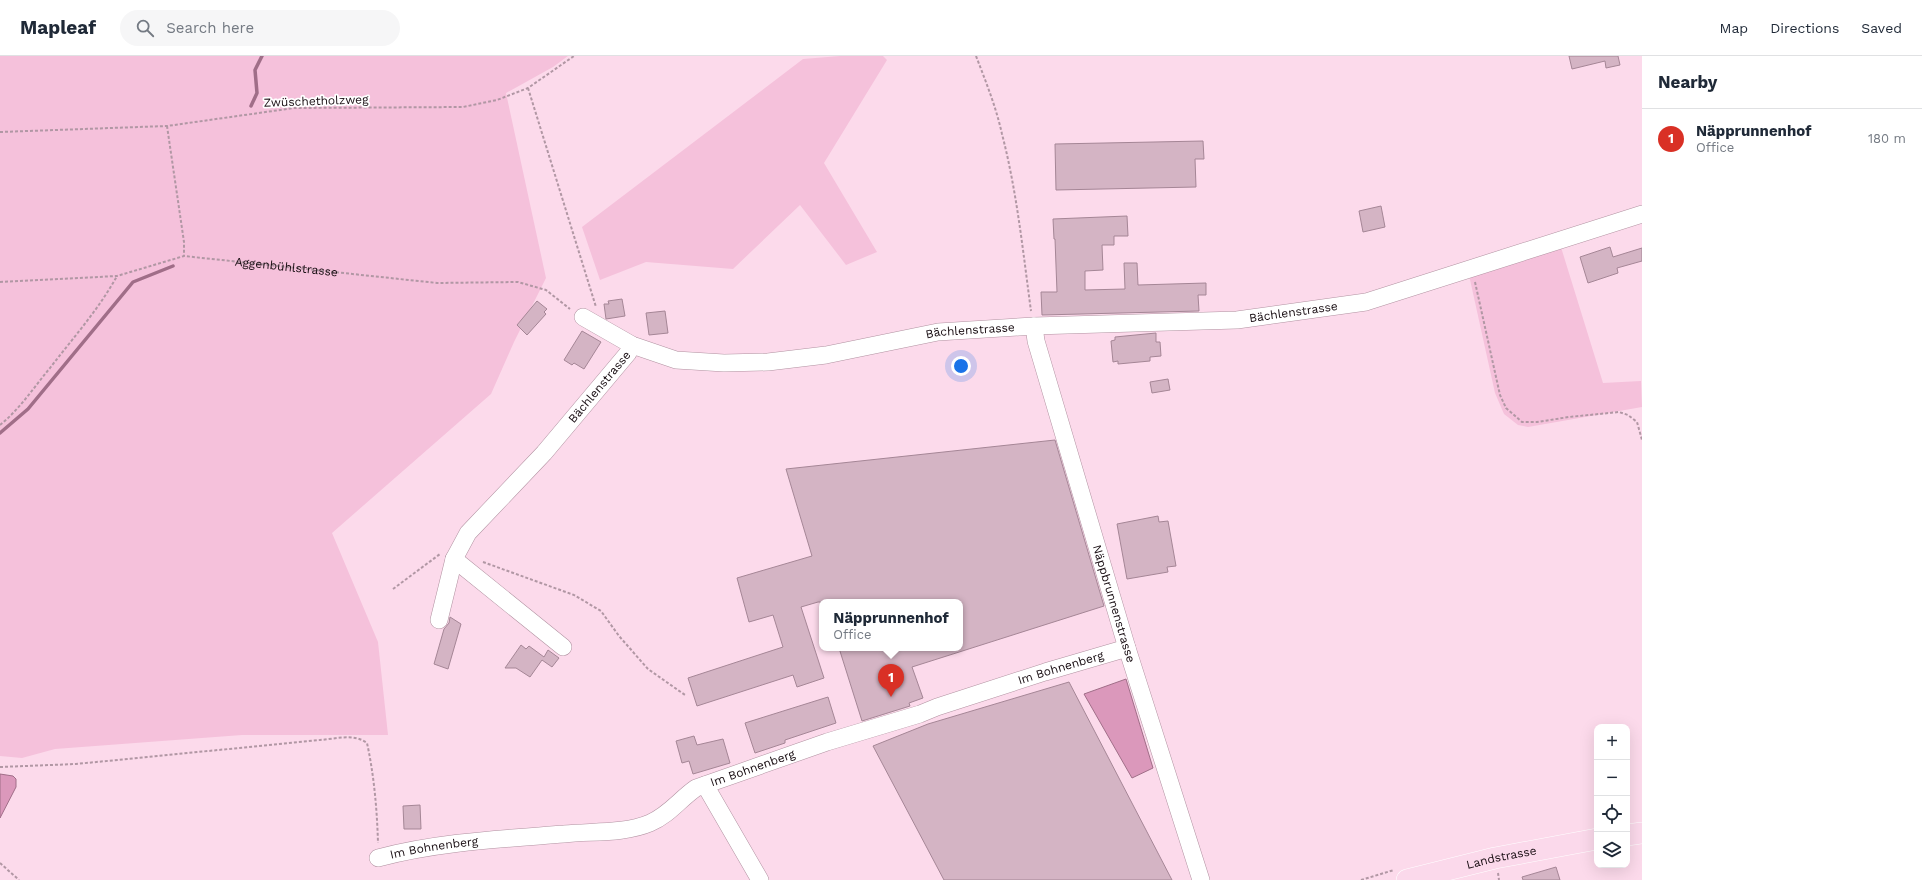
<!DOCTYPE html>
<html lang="en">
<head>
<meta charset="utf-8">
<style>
	body { margin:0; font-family:"Work Sans",sans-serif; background:#f6f6f7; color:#1f2937 }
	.controls { position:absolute; right:12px; bottom:12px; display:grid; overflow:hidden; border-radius:8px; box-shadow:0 4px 16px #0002 }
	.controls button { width:36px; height:36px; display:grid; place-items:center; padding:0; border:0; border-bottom:1px solid #e0e1e3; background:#fff; color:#1f2937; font:20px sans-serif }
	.you { position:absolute; left:961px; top:310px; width:14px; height:14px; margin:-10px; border:3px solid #fff; border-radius:50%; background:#1a73e8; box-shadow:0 0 0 6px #1a73e833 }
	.badge { display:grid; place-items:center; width:26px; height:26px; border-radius:50%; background:#d93025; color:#fff; font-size:13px; font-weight:700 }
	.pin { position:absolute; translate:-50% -33px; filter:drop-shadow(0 1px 2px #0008) }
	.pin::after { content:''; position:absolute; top:21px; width:14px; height:12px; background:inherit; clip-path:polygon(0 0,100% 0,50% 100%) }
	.popup { position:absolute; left:819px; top:543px; width:144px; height:52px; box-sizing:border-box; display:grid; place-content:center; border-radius:8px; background:#fff; filter:drop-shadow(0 1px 3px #0005); font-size:13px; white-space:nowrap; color:#747a83 }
	.popup b { font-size:15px; color:#1f2937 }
	.popup::after { content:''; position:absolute; left:50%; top:100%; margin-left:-8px; border:8px solid transparent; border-top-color:#fff }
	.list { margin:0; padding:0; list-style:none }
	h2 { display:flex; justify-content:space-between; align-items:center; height:52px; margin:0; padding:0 16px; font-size:17px }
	h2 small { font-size:13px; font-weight:400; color:#747a83 }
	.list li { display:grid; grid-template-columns:26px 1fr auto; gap:12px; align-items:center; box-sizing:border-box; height:60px; padding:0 16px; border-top:1px solid #e0e1e3 }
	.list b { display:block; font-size:15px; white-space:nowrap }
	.list p { margin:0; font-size:13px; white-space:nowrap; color:#747a83 }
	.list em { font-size:13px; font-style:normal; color:#747a83 }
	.icon { flex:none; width:22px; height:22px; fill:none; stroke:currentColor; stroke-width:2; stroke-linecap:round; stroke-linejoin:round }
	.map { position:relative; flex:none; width:1642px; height:824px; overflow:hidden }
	header { display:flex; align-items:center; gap:24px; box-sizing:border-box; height:56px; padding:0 20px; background:#fff; border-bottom:1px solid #e0e1e3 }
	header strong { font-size:19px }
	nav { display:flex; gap:22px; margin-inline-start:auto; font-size:14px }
	.search { width:280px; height:36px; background:#f6f6f7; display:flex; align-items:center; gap:10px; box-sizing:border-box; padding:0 14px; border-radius:22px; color:#747a83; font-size:15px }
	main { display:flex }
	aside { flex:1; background:#fff }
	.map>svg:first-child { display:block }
	.green { fill:#f5c1db }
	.water { fill:#db98bb; stroke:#a06e88 }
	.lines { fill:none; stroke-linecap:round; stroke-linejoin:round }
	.stream { stroke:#a06e88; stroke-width:3.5 }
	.building { fill:#d4b4c4; stroke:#a58696 }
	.minor-casing { stroke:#b192a1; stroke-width:18 }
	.major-casing { stroke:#fff; stroke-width:22 }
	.path { stroke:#b197a4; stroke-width:2; stroke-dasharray:3 2; stroke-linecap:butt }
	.minor { stroke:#fff; stroke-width:17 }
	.major { stroke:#fbd9eb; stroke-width:21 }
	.labels { text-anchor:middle; stroke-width:3.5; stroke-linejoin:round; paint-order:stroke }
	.street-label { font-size:12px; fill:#180d12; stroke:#fff }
</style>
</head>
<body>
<header>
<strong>Mapleaf</strong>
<div class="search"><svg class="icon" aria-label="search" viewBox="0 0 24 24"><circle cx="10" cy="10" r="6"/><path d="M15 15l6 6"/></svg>Search here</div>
<nav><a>Map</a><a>Directions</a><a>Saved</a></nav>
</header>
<main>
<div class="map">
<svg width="1642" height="824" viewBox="0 0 1642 824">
	<rect width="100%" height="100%" fill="#fcdaeb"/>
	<g class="green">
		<polygon points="0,0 568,0 553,11 506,37 546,222 514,286 491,338 332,477 378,586 388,679 242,679 55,693 22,702 0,700"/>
		<polygon points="840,0 883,0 887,4 824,107 877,196 846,209 800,149 733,213 646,206 600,224 582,171 803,3"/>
		<polygon points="1560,188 1603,327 1641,325 1642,351 1528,371 1518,369 1504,358 1495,337 1469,219"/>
	</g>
	<g class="water">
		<polygon points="1126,623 1153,712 1132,722 1084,638"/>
		<polygon points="0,718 13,720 16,723 16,731 0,762"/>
	</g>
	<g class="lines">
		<g class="stream">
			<polyline points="251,50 257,37 255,14 262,0"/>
			<polyline points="0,377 28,353 133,226 173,210"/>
		</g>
	</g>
	<g class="building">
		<polygon points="1569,0 1618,0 1620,9 1606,12 1605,5 1572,13"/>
		<polygon points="1203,85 1204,103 1195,103 1196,131 1056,134 1055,88"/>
		<polygon points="1381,150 1385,171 1363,176 1359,155"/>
		<polygon points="1127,160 1128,180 1114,180 1114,189 1102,189 1103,214 1085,215 1085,234 1125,233 1124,207 1137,207 1138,229 1206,227 1206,239 1198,239 1199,255 1042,259 1041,236 1057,236 1055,183 1054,183 1053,163"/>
		<polygon points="1610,191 1613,201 1642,192 1642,205 1617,212 1618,217 1588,227 1580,201"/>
		<polygon points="622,243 625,260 606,263 604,248 609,248 608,245"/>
		<polygon points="537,245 547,253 544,256 546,258 527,279 517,269"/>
		<polygon points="665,255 668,277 649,279 646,257"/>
		<polygon points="582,275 601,286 584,313 574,307 572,309 564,304"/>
		<polygon points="1156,277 1156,286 1160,286 1161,300 1150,301 1150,305 1118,308 1118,305 1113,306 1111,285 1115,284 1115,281"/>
		<polygon points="1168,323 1170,334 1152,337 1150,326"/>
		<polygon points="1055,384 1104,550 912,611 923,642 909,647 910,650 862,665 839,592 960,592 960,546 818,546 801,551 824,622 797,631 793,619 697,650 688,622 783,591 773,559 749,566 737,522 812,500 786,413"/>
		<polygon points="1158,460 1159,466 1168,465 1176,510 1167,511 1168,516 1127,523 1117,468"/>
		<polygon points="450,561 461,568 448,613 434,608 444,573 449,567"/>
		<polygon points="521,589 526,593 529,590 544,601 548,594 559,602 552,611 542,604 530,621 516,612 505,612"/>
		<polygon points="1069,626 1172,824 944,824 873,690 928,668"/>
		<polygon points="828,641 836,667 785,684 785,687 755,697 745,667"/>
		<polygon points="694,680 697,689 723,683 730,707 693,718 689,705 682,707 676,685"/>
		<polygon points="420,749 421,773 404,773 403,750"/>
		<polygon points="1556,811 1560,824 1523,824 1522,821"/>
	</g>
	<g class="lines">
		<defs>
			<g id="minor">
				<path id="s2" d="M583,261L632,289L676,304L724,307L768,306L826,299L938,276L1034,270L1237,264L1366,246L1642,158"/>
				<path id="s3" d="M1034,270L1036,285L1127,592L1201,824"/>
				<polyline points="454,503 563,591"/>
				<path id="s4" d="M439,564L454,503L468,477L544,397L628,297L632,289"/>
				<polyline points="705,729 760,824"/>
				<path id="s5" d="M378,802C438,786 501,783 564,778C592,775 624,778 650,767C669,759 680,743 696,732L827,686L920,658L937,651L1045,616L1127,592"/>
			</g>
			<g id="major">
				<polyline points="1627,779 1642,777"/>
				<path id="s6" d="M1407,824L1495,802L1597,783"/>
			</g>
		</defs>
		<use href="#minor" class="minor-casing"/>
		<use href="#major" class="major-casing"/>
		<g class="path">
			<path d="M976,0C986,26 996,51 1002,78C1017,136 1023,196 1031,255"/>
			<polyline points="528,32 596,251"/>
			<polyline points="167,70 184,186 184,200"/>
			<polyline points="0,76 167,70 294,52 463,51 497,44 528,32 574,0"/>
			<path id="s1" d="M0,226L117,220L184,200L437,227L518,226L546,234L570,253"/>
			<polyline points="1475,226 1500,339 1506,352 1522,366 1537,366 1569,361 1619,356 1628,359 1637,366 1642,384"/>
			<path d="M0,369C20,353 34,331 50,312C73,282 99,253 117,220"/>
			<polyline points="483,506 574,539 601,555 619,580 648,613 685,639"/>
			<polyline points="393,533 440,498"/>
			<path d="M0,711L76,708L320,684C335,683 354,677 367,687C374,719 377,753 378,787"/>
			<polyline points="0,807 19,824"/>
			<polyline points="1498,817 1499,824"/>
			<polyline points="1361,824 1394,814"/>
		</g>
		<use href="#minor" class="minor"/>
		<use href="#major" class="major"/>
	</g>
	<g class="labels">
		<g class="street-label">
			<text transform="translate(316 45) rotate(-2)" y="4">Zwüschetholzweg</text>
			<text dy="4" stroke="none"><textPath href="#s1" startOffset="290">Aggenbühlstrasse</textPath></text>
			<text dy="4" stroke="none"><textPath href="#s2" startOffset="724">Bächlenstrasse</textPath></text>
			<text dy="4" stroke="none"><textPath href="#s2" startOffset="400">Bächlenstrasse</textPath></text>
			<text dy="4" stroke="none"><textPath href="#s4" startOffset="289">Bächlenstrasse</textPath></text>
			<text dy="4" stroke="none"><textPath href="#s3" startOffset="289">Näppbrunnenstrasse</textPath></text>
			<text dy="4" stroke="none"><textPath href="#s5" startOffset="717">Im Bohnenberg</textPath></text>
			<text dy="4" stroke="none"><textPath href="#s5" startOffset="393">Im Bohnenberg</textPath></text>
			<text dy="4" stroke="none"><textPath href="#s5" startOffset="57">Im Bohnenberg</textPath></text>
			<text dy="4" stroke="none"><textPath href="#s6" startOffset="97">Landstrasse</textPath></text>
		</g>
	</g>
</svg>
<div class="controls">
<button>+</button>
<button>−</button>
<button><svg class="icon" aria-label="locate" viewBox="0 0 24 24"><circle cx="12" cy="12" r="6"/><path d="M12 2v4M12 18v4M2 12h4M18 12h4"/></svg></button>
<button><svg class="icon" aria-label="layers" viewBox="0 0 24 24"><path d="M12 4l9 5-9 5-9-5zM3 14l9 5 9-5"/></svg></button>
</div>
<div class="you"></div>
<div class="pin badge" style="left:891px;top:641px">1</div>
<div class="popup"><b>Näpprunnenhof</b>Office</div>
</div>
<aside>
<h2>Nearby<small></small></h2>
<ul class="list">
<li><span class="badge">1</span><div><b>Näpprunnenhof</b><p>Office</p></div><em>180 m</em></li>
</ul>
</aside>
</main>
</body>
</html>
